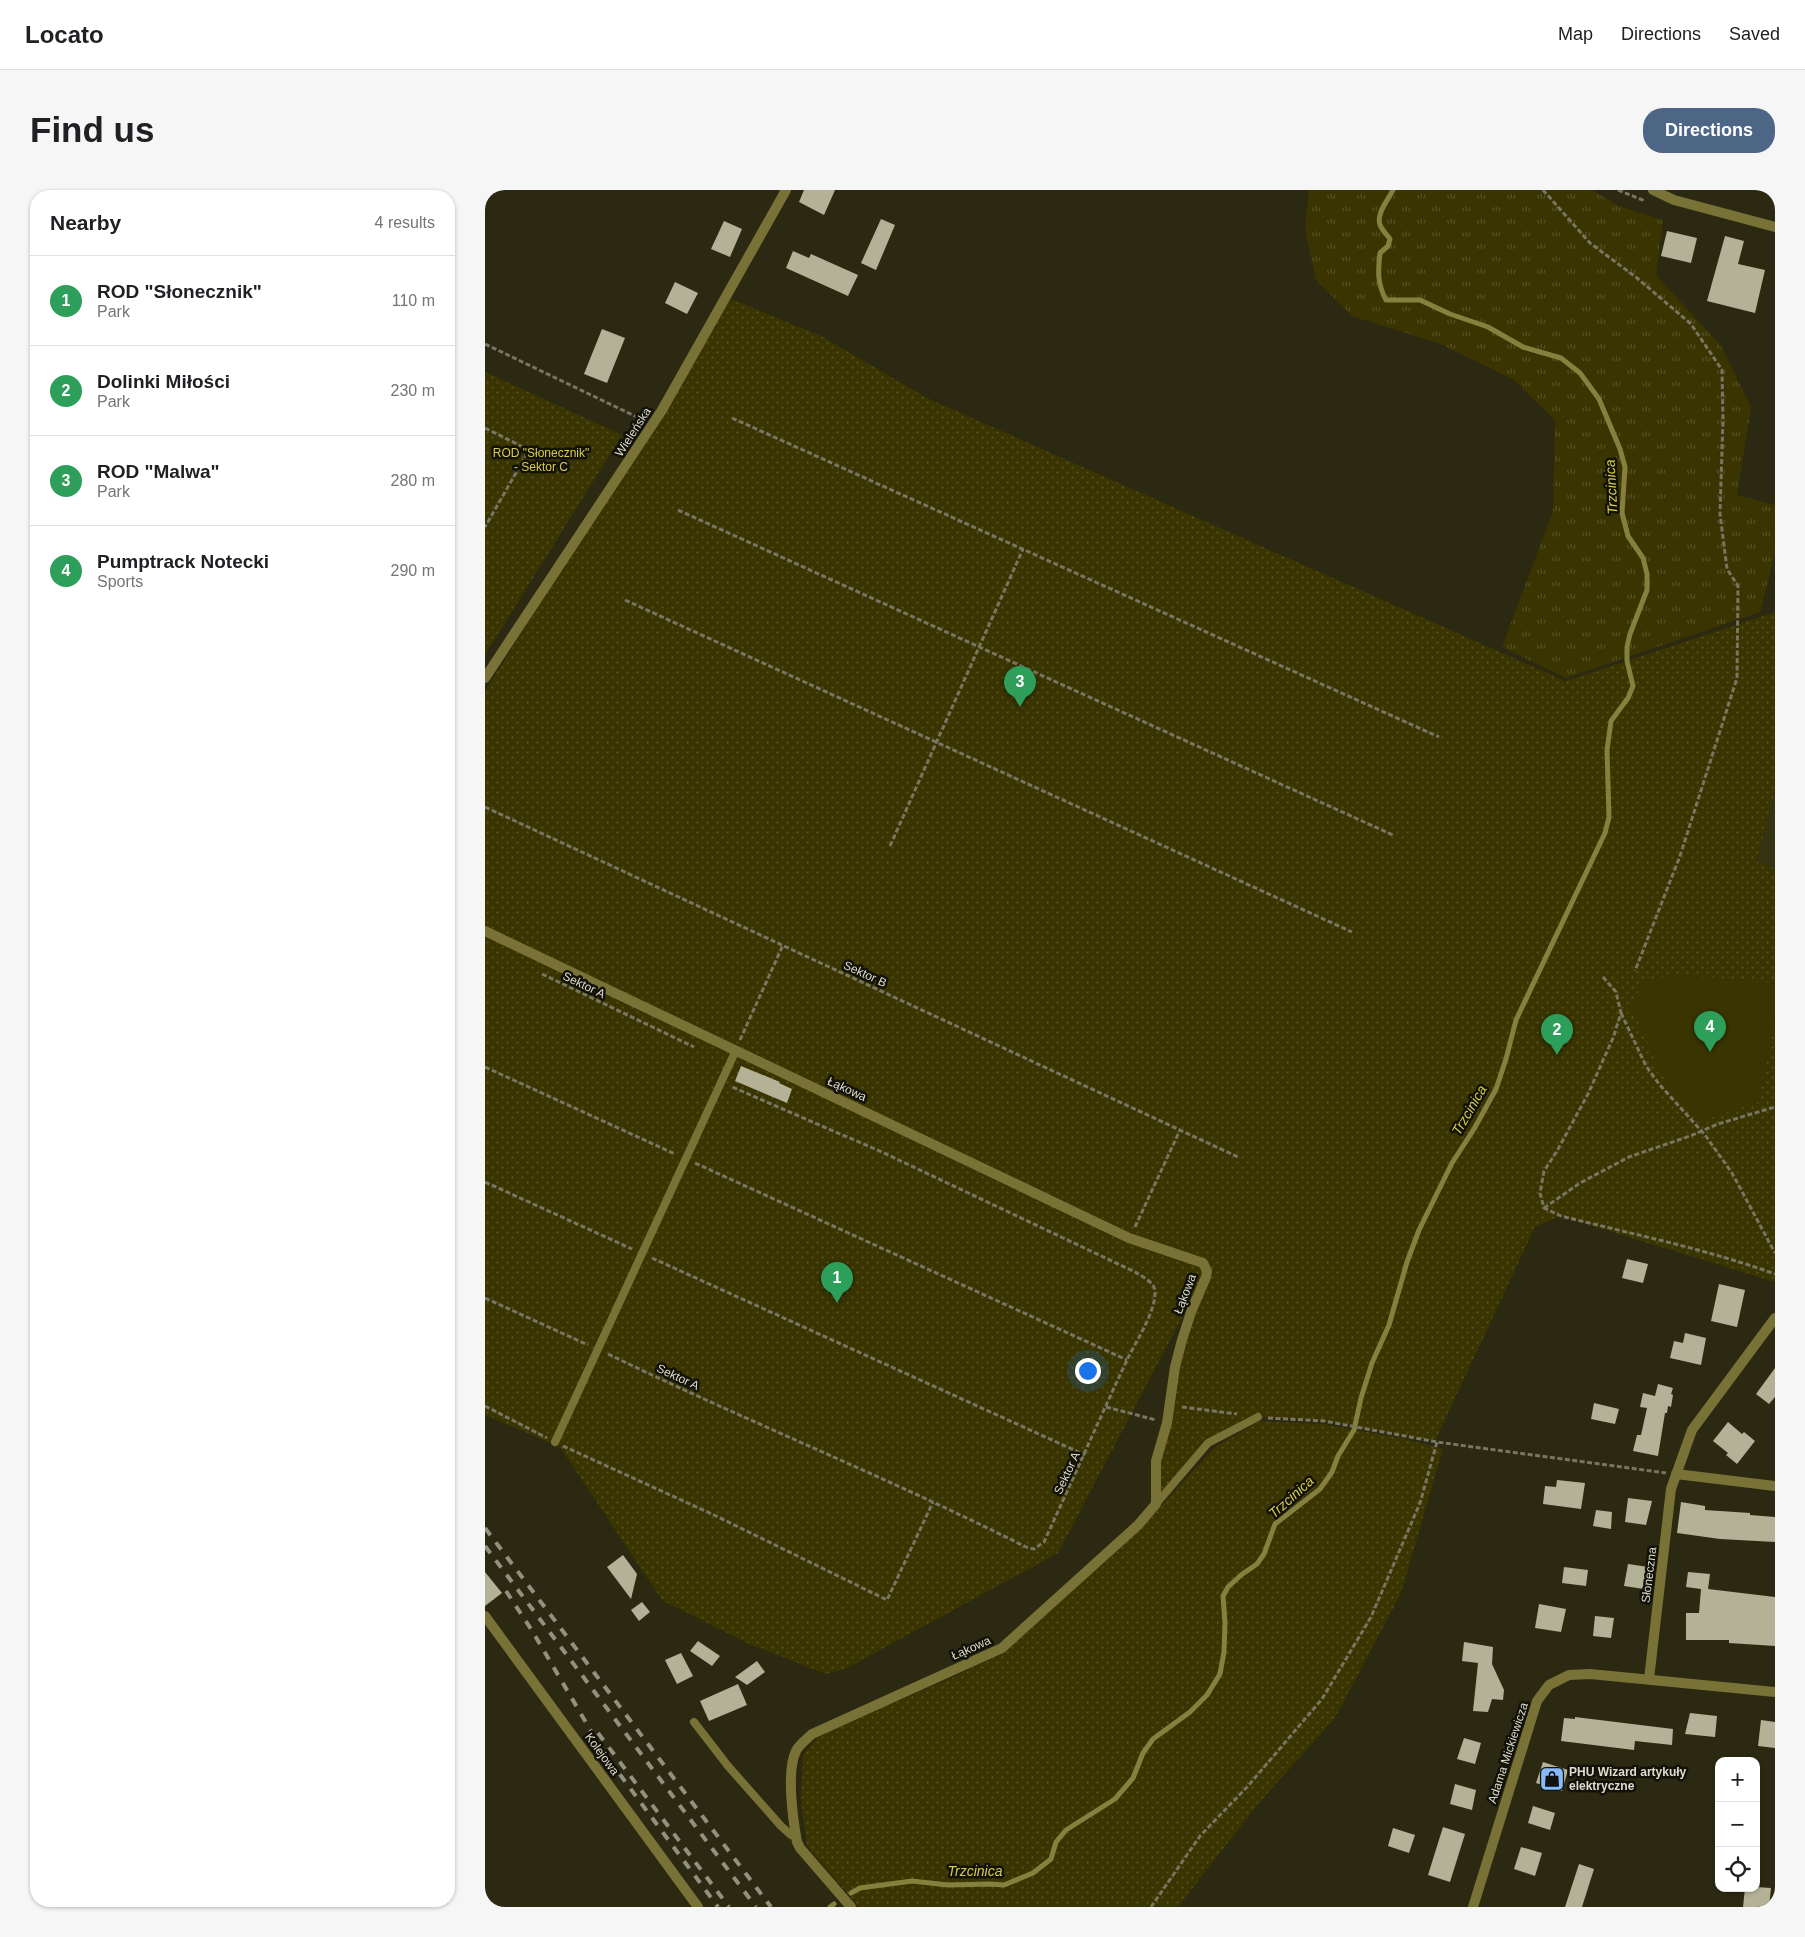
<!DOCTYPE html>
<html lang="en">
<head>
<meta charset="utf-8">
<style>
	body { margin:0; font-family:Helvetica,sans-serif; background:#f6f6f6; color:#202124 }
	.controls { position:absolute; right:15px; bottom:15px; display:grid; overflow:hidden; border-radius:10px; box-shadow:0 1px 4px #0004 }
	.controls button { width:45px; height:45px; display:grid; place-items:center; padding:0; border:0; border-bottom:1px solid #e0e0e0; background:#fff; color:#202124; font:25px sans-serif }
	.you { position:absolute; left:602px; top:1180px; width:18px; height:18px; margin:-12px; border:4px solid #fff; border-radius:50%; background:#1a73e8; box-shadow:0 0 0 8px #1a73e833 }
	.badge { display:grid; place-items:center; width:32px; height:32px; border-radius:50%; background:#4d6685; color:#fff; font-size:16px; font-weight:700 }
	.pin { position:absolute; translate:-50% -41px; filter:drop-shadow(0 1px 2px #0008) }
	.pin::after { content:''; position:absolute; top:26px; width:18px; height:15px; background:inherit; clip-path:polygon(0 0,100% 0,50% 100%) }
	.list { margin:0; padding:0; list-style:none }
	h2 { display:flex; justify-content:space-between; align-items:center; height:65px; margin:0; padding:0 20px; font-size:21px }
	h2 small { font-size:16px; font-weight:400; color:#757577 }
	.list li { display:grid; grid-template-columns:32px 1fr auto; gap:15px; align-items:center; box-sizing:border-box; height:90px; padding:0 20px; border-top:1px solid #e0e0e0 }
	.list b { display:block; font-size:19px; white-space:nowrap }
	.list p { margin:0; font-size:16px; white-space:nowrap; color:#757577 }
	.list em { font-size:16px; font-style:normal; color:#757577 }
	.icon { flex:none; width:28px; height:28px; fill:none; stroke:currentColor; stroke-width:2; stroke-linecap:round; stroke-linejoin:round }
	.map { position:relative; flex:none; width:1290px; height:1717px; overflow:hidden; border-radius:20px }
	header { display:flex; align-items:center; gap:30px; box-sizing:border-box; height:70px; padding:0 25px; background:#fff; border-bottom:1px solid #e0e0e0 }
	header strong { font-size:24px }
	nav { display:flex; gap:28px; margin-inline-start:auto; font-size:18px }
	.intro { display:flex; align-items:center; justify-content:space-between; box-sizing:border-box; height:120px; padding:0 30px }
	h1 { margin:0; font-size:35px }
	.button { padding:12px 22px; border-radius:20px; background:#4d6685; color:#fff; font-size:18px; font-weight:700 }
	main { display:flex; gap:30px; padding:0 30px }
	aside { flex:1; background:#fff; border-radius:20px; box-shadow:0 1px 4px #0004 }
	.map>svg:first-child { display:block }
	.built { fill:#363314 }
	.grass { fill:url(#grass-tufts) }
	.park { fill:url(#park-dots) }
	.pitch { fill:#393400 }
	.lines { fill:none; stroke-linecap:round; stroke-linejoin:round }
	.stream { stroke:#86803e; stroke-width:5 }
	.building { fill:#b3b196 }
	.path { stroke:#787663; stroke-width:3; stroke-dasharray:5 2.5; stroke-linecap:butt }
	.service { stroke:#787237; stroke-width:8 }
	.minor { stroke:#787237; stroke-width:10 }
	.rail { stroke:#92907e; stroke-width:4; stroke-dasharray:9 9; stroke-linecap:butt }
	.labels { text-anchor:middle; stroke-width:5; stroke-linejoin:round; paint-order:stroke }
	.street-label { font-size:12px; fill:#deddcf; stroke:#121208 }
	.park-label { font-size:12px; fill:#dacc48; stroke:#121208 }
	.poi-label { font-size:12px; font-weight:bold; fill:#deddcf; stroke:#121208; text-anchor:start }
	.water-label { font-size:14px; font-style:italic; fill:#d9cc47; stroke:#121208 }
</style>
</head>
<body>
<header>
<strong>Locato</strong>
<nav><a>Map</a><a>Directions</a><a>Saved</a></nav>
</header>
<div class="intro"><h1>Find us</h1><a class="button">Directions</a></div>
<main>
<aside>
<h2>Nearby<small>4 results</small></h2>
<ul class="list">
<li><span class="badge" style="background:#2e9e5b">1</span><div><b>ROD &quot;Słonecznik&quot;</b><p>Park</p></div><em>110 m</em></li>
<li><span class="badge" style="background:#2e9e5b">2</span><div><b>Dolinki Miłości</b><p>Park</p></div><em>230 m</em></li>
<li><span class="badge" style="background:#2e9e5b">3</span><div><b>ROD &quot;Malwa&quot;</b><p>Park</p></div><em>280 m</em></li>
<li><span class="badge" style="background:#2e9e5b">4</span><div><b>Pumptrack Notecki</b><p>Sports</p></div><em>290 m</em></li>
</ul>
</aside>
<div class="map">
<svg width="1290" height="1717" viewBox="0 0 1290 1717">
	<defs>
		<pattern id="grass-tufts" width="24" height="20" patternUnits="userSpaceOnUse" patternTransform="scale(1.25)"><rect width="24" height="20" fill="#393400"/><path d="M3 7l-1-3M5 7V3M7 7l1-3M15 17l-1-3M17 17v-4M19 17l1-3" fill="none" stroke="#555124"/></pattern>
		<pattern id="park-dots" width="8" height="8" patternUnits="userSpaceOnUse" patternTransform="scale(1.25)"><rect width="8" height="8" fill="#393400"/><path d="M2 2h.1M6 6h.1" fill="none" stroke="#555124" stroke-width="1.8" stroke-linecap="round"/></pattern>
	</defs>
	<rect width="100%" height="100%" fill="#2c2912"/>
	<polygon class="built" points="1290,601 1290,677 1272,673"/>
	<polygon class="grass" points="824,0 1107,0 1134,16 1178,30 1171,85 1236,156 1266,217 1252,305 1290,315 1290,364 1275,422 1081,488 1017,457 1068,321 1070,230 1029,190 956,154 867,126 831,90 820,39"/>
	<g class="park">
		<polygon points="246,109 336,146 442,208 1078,490 1078,492 1290,422 1290,601 1272,672 1290,678 1290,1092 1075,1026 1050,1037 950,1251 839,1231 773,1227 723,1253 671,1314 671,1271 690,1177 722,1080 573,1363 362,1478 341,1484 264,1454 177,1410 75,1257 0,1225 0,501"/>
		<polygon points="0,182 137,245 0,465"/>
		<polygon points="775,1231 838,1234 916,1248 958,1259 916,1403 850,1528 773,1614 693,1717 374,1717 322,1656 316,1612 318,1565 336,1543 467,1488 527,1456 662,1331 730,1257"/>
	</g>
	<polygon class="pitch" points="1190,785 1290,793 1290,831 1273,912 1219,930 1181,893 1146,816 1159,791"/>
	<g class="lines">
		<g class="stream">
			<path d="M366,1703L375,1698L427,1691L463,1695L505,1694L519,1695L548,1683L566,1669L571,1652L581,1640L630,1609L648,1588L658,1563L668,1549L705,1522L722,1505L735,1484L739,1462L740,1433L738,1406L743,1397L756,1385L772,1374L779,1364L790,1334L835,1299L847,1282L853,1266L869,1240L876,1208L887,1173L904,1135L922,1072L934,1040L967,973L989,939L1011,899L1021,869L1031,830L1120,643L1124,627L1122,560L1126,531L1143,508L1148,496L1142,471V457L1145,444L1162,400V384L1158,368L1143,346L1137,323L1140,277L1135,259L1114,209L1095,183L1076,168L1038,157L1003,137L965,124L935,110H901C892,93 893,81 895,63L903,56L905,49C902,45 897,40 895,35C891,24 903,10 908,0"/>
			<polyline points="345,1717 349,1714"/>
		</g>
	</g>
	<g class="building">
		<polygon points="319,0 350,0 339,25 314,12"/>
		<polygon points="396,29 410,35 391,80 376,73"/>
		<polygon points="239,31 257,39 245,67 226,59"/>
		<polygon points="1182,41 1212,48 1206,73 1176,66"/>
		<polygon points="1240,46 1259,51 1253,74 1280,80 1270,123 1222,111"/>
		<polygon points="308,61 324,68 326,64 373,85 363,106 301,78"/>
		<polygon points="190,92 213,103 202,124 180,113"/>
		<polygon points="117,139 140,148 122,193 99,184"/>
		<polygon points="256,876 295,892 294,893 307,899 302,913 250,891"/>
		<polygon points="1142,1069 1163,1074 1158,1093 1137,1088"/>
		<polygon points="1234,1094 1260,1100 1252,1137 1226,1131"/>
		<polygon points="1200,1143 1221,1148 1216,1175 1185,1168 1189,1151 1198,1153"/>
		<polygon points="1290,1178 1290,1207 1284,1214 1271,1204"/>
		<polygon points="1173,1194 1188,1198 1186,1204 1188,1205 1186,1217 1183,1216 1182,1223 1180,1223 1173,1266 1148,1261 1152,1245 1156,1245 1162,1218 1155,1217 1158,1203 1170,1206"/>
		<polygon points="1109,1213 1134,1219 1130,1234 1106,1229"/>
		<polygon points="1243,1232 1257,1244 1259,1242 1270,1251 1252,1274 1241,1265 1243,1263 1228,1251"/>
		<polygon points="1072,1290 1100,1293 1096,1319 1058,1314 1060,1296 1071,1297"/>
		<polygon points="1143,1308 1167,1311 1161,1335 1140,1332"/>
		<polygon points="1196,1312 1220,1316 1220,1320 1265,1323 1265,1325 1290,1327 1290,1352 1235,1349 1192,1343"/>
		<polygon points="1111,1320 1127,1322 1126,1339 1108,1336"/>
		<polygon points="138,1365 152,1384 146,1409 122,1377"/>
		<polygon points="1143,1374 1170,1378 1166,1400 1139,1396"/>
		<polygon points="1079,1377 1103,1380 1101,1396 1077,1393"/>
		<polygon points="0,1382 17,1403 0,1416"/>
		<polygon points="1203,1382 1225,1384 1223,1399 1290,1407 1290,1456 1244,1453 1244,1450 1201,1450 1201,1423 1214,1423 1216,1399 1201,1397"/>
		<polygon points="157,1412 165,1422 154,1431 146,1420"/>
		<polygon points="1054,1414 1081,1419 1076,1442 1050,1438"/>
		<polygon points="1110,1426 1129,1428 1126,1448 1108,1446"/>
		<polygon points="213,1451 235,1466 227,1476 205,1461"/>
		<polygon points="979,1452 1008,1457 1007,1474 1019,1500 1018,1510 1007,1509 1003,1522 988,1521 993,1473 977,1471"/>
		<polygon points="196,1463 208,1486 192,1494 180,1470"/>
		<polygon points="272,1471 280,1482 262,1495 250,1487"/>
		<polygon points="253,1494 262,1515 224,1531 215,1511"/>
		<polygon points="1205,1523 1232,1526 1230,1547 1200,1544"/>
		<polygon points="1090,1527 1188,1539 1187,1555 1150,1551 1149,1560 1076,1551 1079,1528 1090,1529"/>
		<polygon points="1276,1530 1290,1532 1290,1558 1273,1556"/>
		<polygon points="979,1548 996,1553 990,1574 972,1569"/>
		<polygon points="1058,1572 1083,1580 1077,1601 1051,1593"/>
		<polygon points="970,1594 991,1600 987,1620 965,1614"/>
		<polygon points="1048,1616 1070,1623 1065,1640 1043,1633"/>
		<polygon points="958,1637 980,1644 965,1692 943,1685"/>
		<polygon points="908,1638 930,1645 924,1663 903,1656"/>
		<polygon points="1036,1657 1057,1663 1050,1686 1029,1679"/>
		<polygon points="1094,1674 1109,1679 1097,1717 1080,1717"/>
		<polygon points="1271,1697 1286,1698 1284,1717 1258,1717 1260,1698 1271,1698"/>
	</g>
	<g class="lines">
		<g class="path">
			<polyline points="1058,0 1105,53 1152,88 1206,134 1237,180 1238,229 1235,324 1242,379 1253,396 1252,488 1195,666 1150,781"/>
			<polyline points="1133,0 1160,11"/>
			<polyline points="0,154 156,229"/>
			<polyline points="247,228 954,547"/>
			<polyline points="0,238 44,260 0,337"/>
			<polyline points="193,320 910,646"/>
			<polyline points="140,410 867,742"/>
			<polyline points="0,617 753,967"/>
			<polyline points="405,656 538,359"/>
			<polyline points="57,784 209,857"/>
			<path d="M1118,787L1131,802L1136,823L1128,848L1103,904L1072,961L1059,981L1055,1003L1059,1018L1076,1026C1147,1044 1221,1059 1290,1084"/>
			<polyline points="1136,823 1161,876 1174,894 1220,945 1247,983 1290,1063"/>
			<polyline points="255,850 298,755"/>
			<polyline points="0,877 190,964"/>
			<polyline points="210,973 642,1170"/>
			<polyline points="0,992 147,1059"/>
			<polyline points="1059,1018 1095,993 1144,967 1205,946 1233,934 1290,917"/>
			<polyline points="650,1037 695,940"/>
			<polyline points="167,1068 600,1265"/>
			<polyline points="0,1108 103,1155"/>
			<path d="M123,1164C261,1231 404,1288 541,1357L549,1359L559,1352C587,1291 614,1230 642,1170C651,1151 670,1123 670,1103C671,1093 658,1087 650,1082L399,963L245,896"/>
			<polyline points="0,1216 62,1248"/>
			<polyline points="621,1217 671,1230"/>
			<polyline points="697,1217 752,1224"/>
			<polyline points="783,1228 839,1231 952,1252 1181,1283"/>
			<polyline points="78,1256 229,1325 402,1410 448,1312"/>
			<polyline points="666,1717 715,1646 763,1596 837,1509 886,1427 935,1313 952,1252"/>
		</g>
		<g class="service">
			<polyline points="70,1252 251,860"/>
			<polyline points="671,1314 723,1253 773,1227"/>
			<polyline points="209,1532 243,1576 296,1636 306,1645 311,1647"/>
		</g>
		<g class="minor">
			<polyline points="1168,0 1189,10 1290,37"/>
			<polyline points="0,488 177,220 301,0"/>
			<path d="M0,741L644,1048L718,1073L722,1081L721,1087L706,1122L697,1150L690,1177L682,1233L671,1271V1314L653,1335L517,1458L327,1544C322,1549 314,1555 311,1561C301,1581 308,1630 312,1652L315,1658L366,1717"/>
			<polyline points="1191,1284 1290,1296"/>
			<polyline points="0,1426 213,1717"/>
			<polyline points="1164,1489 1186,1299 1207,1240 1290,1128"/>
			<polyline points="988,1717 1052,1511 1064,1495 1084,1485 1105,1484 1290,1502"/>
		</g>
		<g class="rail">
			<polyline points="0,1338 286,1717"/>
			<polyline points="0,1356 271,1717"/>
			<polyline points="21,1401 46,1439 119,1563 233,1717"/>
			<polyline points="113,1543 244,1717"/>
		</g>
	</g>
	<defs>
		<symbol id="shop-square" viewBox="-11 -11 22 22"><rect x="-9" y="-9" width="18" height="18" rx="4" fill="#85bbfb" stroke="#121208"/><path d="M-5-2.5h2.3a2.7 3.5 0 0 1 5.4 0H5L5.5 6h-11ZM-1.5-2.5h3a1.5 2.3 0 0 0-3 0Z" fill="#111"/></symbol>
	</defs>
	<g fill-rule="evenodd">
		<use href="#shop-square" x="1053" y="1575" width="28" height="28"/>
	</g>
	<g class="labels">
		<g class="street-label">
			<text transform="translate(148 242) rotate(-57)" y="4">Wieleńska</text>
			<text transform="translate(380 784) rotate(25)" y="4">Sektor B</text>
			<text transform="translate(99 795) rotate(26)" y="4">Sektor A</text>
			<text transform="translate(362 899) rotate(25)" y="4">Łąkowa</text>
			<text transform="translate(700 1104) rotate(-69)" y="4">Łąkowa</text>
			<text transform="translate(193 1187) rotate(25)" y="4">Sektor A</text>
			<text transform="translate(582 1283) rotate(-65)" y="4">Sektor A</text>
			<text transform="translate(1164 1385) rotate(-83)" y="4">Słoneczna</text>
			<text transform="translate(486 1458) rotate(-24)" y="4">Łąkowa</text>
			<text transform="translate(1023 1563) rotate(-72)" y="4">Adama Mickiewicza</text>
			<text transform="translate(117 1564) rotate(54)" y="4">Kolejowa</text>
		</g>
		<g class="park-label">
			<text x="56" y="267">ROD "Słonecznik"<tspan x="56" dy="14">- Sektor C</tspan></text>
		</g>
		<g class="poi-label">
			<text x="1084" y="1586">PHU Wizard artykuły<tspan x="1084" dy="14">elektryczne</tspan></text>
		</g>
		<g class="water-label">
			<text transform="translate(1126 297) rotate(-93)" y="5">Trzcinica</text>
			<text transform="translate(984 920) rotate(-60)" y="5">Trzcinica</text>
			<text transform="translate(806 1307) rotate(-42)" y="5">Trzcinica</text>
			<text x="490" y="1686">Trzcinica</text>
		</g>
	</g>
</svg>
<div class="controls">
<button>+</button>
<button>−</button>
<button><svg class="icon" aria-label="locate" viewBox="0 0 24 24"><circle cx="12" cy="12" r="6"/><path d="M12 2v4M12 18v4M2 12h4M18 12h4"/></svg></button>
</div>
<div class="you"></div>
<div class="pin badge" style="left:352px;top:1113px;background:#2e9e5b">1</div>
<div class="pin badge" style="left:1072px;top:865px;background:#2e9e5b">2</div>
<div class="pin badge" style="left:535px;top:517px;background:#2e9e5b">3</div>
<div class="pin badge" style="left:1225px;top:862px;background:#2e9e5b">4</div>
</div>
</main>
</body>
</html>
